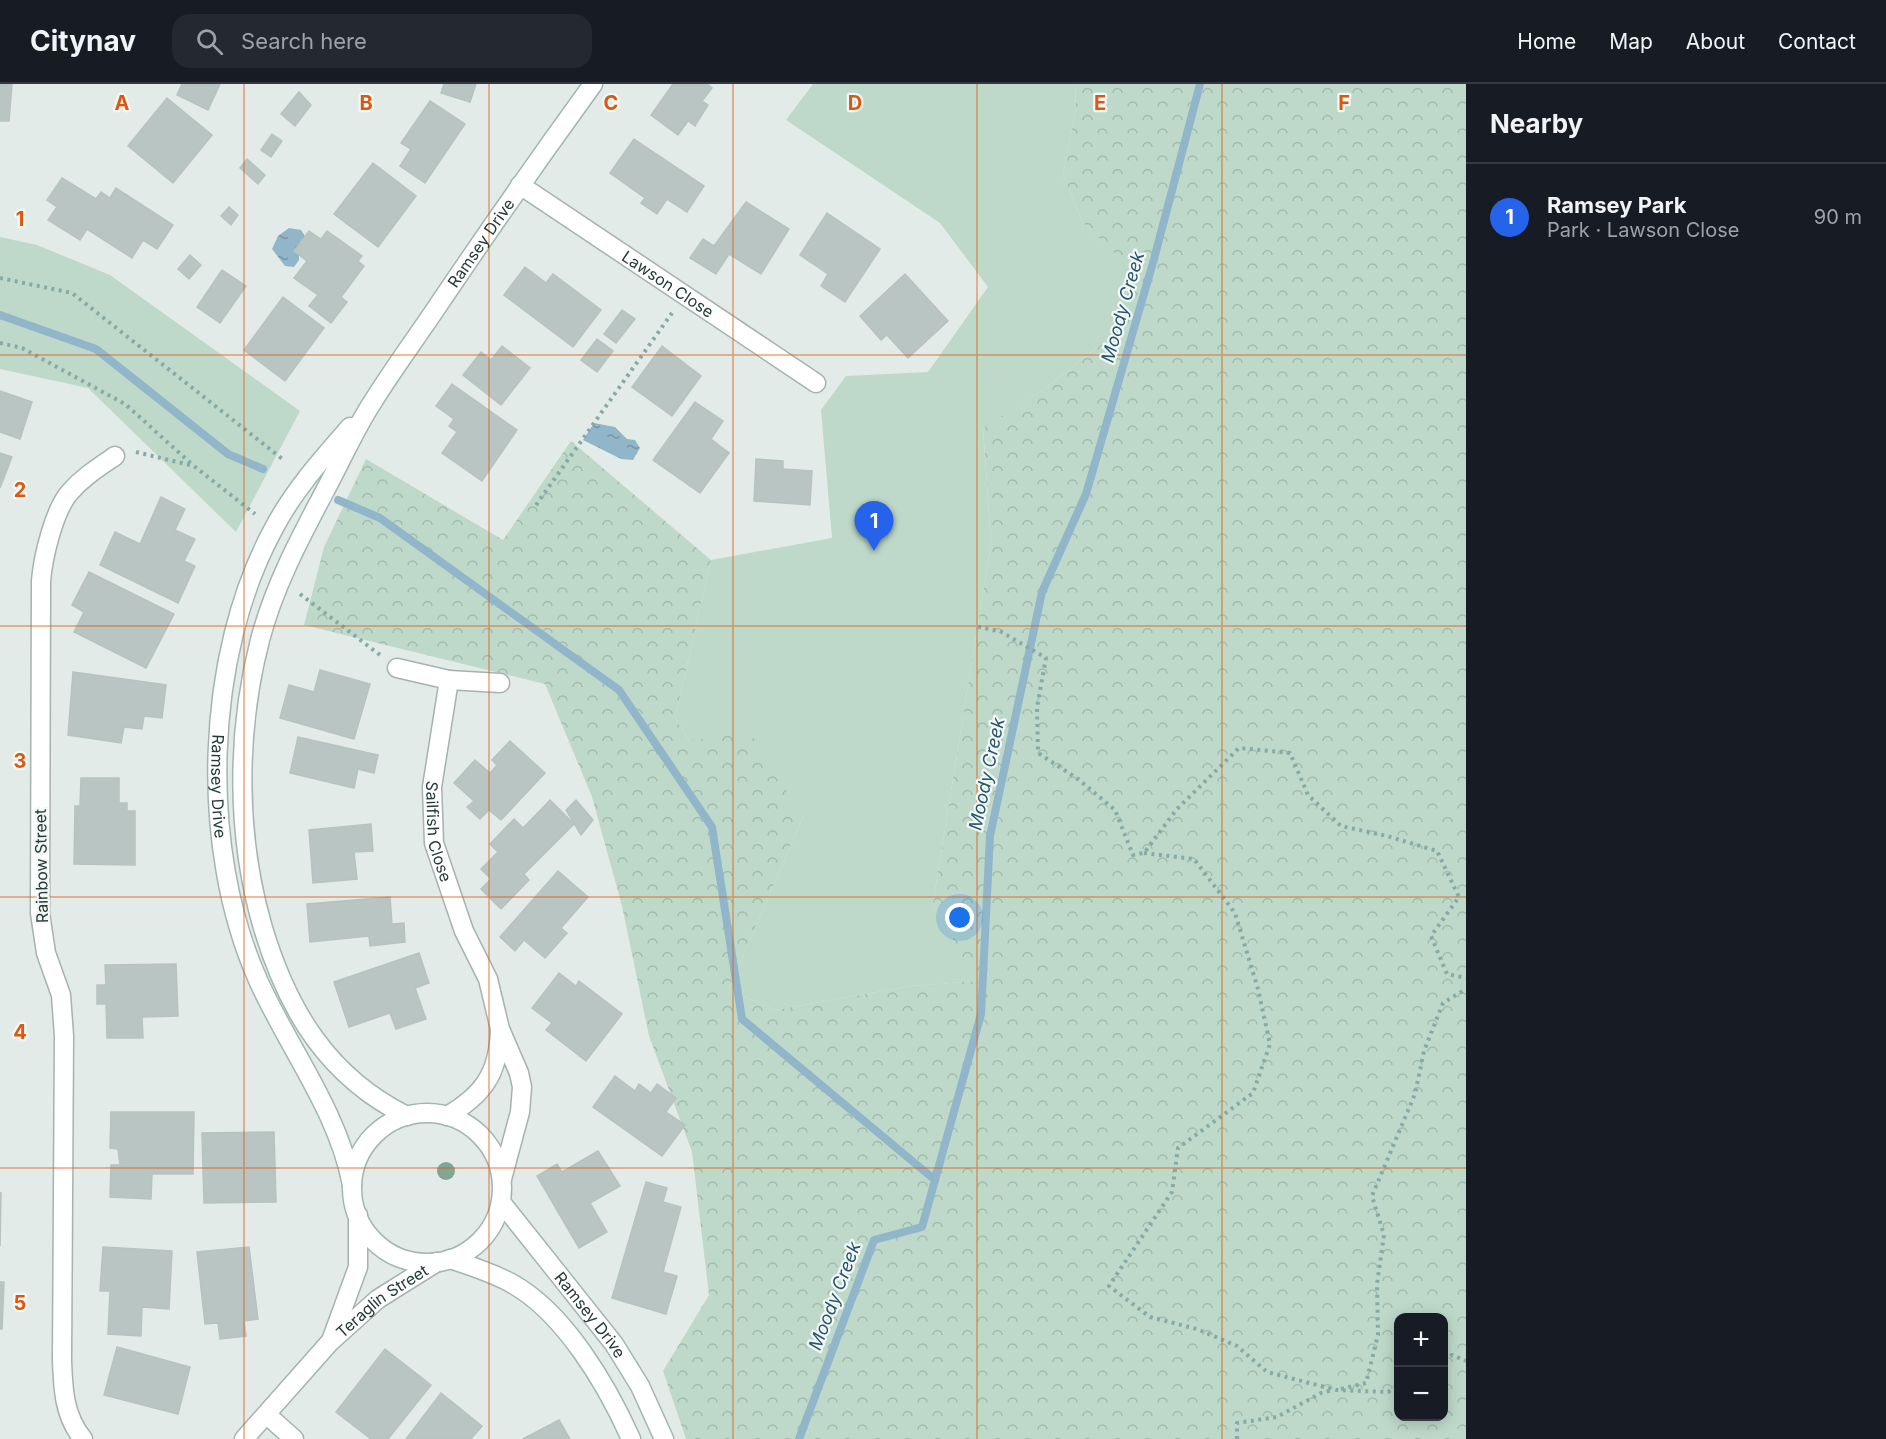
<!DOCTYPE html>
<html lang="en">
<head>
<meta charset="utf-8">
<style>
	body { margin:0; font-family:Inter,sans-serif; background:#242831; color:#f1f3f6 }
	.controls { position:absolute; right:18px; bottom:18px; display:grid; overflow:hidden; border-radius:12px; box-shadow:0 3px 15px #0003 }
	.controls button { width:54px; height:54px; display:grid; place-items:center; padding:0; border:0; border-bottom:2px solid #363941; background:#171b24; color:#f1f3f6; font:30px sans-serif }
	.you { position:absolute; left:960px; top:834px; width:21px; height:21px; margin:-15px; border:4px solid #fff; border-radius:50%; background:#1a73e8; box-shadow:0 0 0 9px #1a73e833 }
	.badge { display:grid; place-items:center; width:39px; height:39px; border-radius:50%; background:#2563eb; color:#fff; font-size:20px; font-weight:700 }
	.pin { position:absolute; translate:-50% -50px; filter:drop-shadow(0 2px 3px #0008) }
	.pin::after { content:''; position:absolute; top:32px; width:21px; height:18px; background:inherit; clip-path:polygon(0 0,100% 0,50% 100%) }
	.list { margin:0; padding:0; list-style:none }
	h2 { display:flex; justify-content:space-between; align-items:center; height:78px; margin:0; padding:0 24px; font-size:26px }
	h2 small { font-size:20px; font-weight:400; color:#9ea1a6 }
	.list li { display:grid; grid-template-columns:39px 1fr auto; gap:18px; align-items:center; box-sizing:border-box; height:108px; padding:0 24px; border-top:2px solid #363941 }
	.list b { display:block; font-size:22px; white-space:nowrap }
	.list p { margin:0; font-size:20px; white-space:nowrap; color:#9ea1a6 }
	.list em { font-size:20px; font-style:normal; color:#9ea1a6 }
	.icon { flex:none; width:33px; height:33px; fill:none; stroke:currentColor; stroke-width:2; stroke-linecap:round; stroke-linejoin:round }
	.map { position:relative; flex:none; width:1466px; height:1355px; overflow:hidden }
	header { display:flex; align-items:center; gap:36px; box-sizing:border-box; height:84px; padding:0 30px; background:#171b24; border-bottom:2px solid #363941 }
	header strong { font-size:28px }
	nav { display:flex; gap:33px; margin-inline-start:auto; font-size:21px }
	.search { width:420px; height:54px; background:#242831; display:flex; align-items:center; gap:15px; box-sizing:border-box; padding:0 21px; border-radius:18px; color:#9ea1a6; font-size:22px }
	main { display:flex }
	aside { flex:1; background:#171b24 }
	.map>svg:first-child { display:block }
	.green { fill:#bed9ca }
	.forest { fill:url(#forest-crowns); fill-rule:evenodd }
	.water { fill:url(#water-ripples) }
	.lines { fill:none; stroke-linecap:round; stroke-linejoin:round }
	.stream { stroke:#91b6c9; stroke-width:8 }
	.building { fill:#b8c5c2; stroke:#b6c3c0; stroke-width:1.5 }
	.street-casing { stroke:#a6b2b0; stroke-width:21 }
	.secondary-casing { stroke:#a3b5b2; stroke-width:21 }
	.path { stroke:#87aaa6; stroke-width:4; stroke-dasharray:3 4.5; stroke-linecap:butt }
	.street { stroke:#fff; stroke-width:18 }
	.secondary { stroke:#fff; stroke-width:18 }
	.tree { fill:#83a596 }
	.grid { fill:none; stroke:#de570e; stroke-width:1.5; stroke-opacity:0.55 }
	.labels { text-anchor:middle; stroke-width:4.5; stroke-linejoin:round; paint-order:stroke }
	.street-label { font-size:16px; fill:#253a38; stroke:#f3f8f6 }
	.water-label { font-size:18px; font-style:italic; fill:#26556e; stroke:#f3f8f6 }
	.grid-label { font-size:20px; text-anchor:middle; font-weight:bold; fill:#de570e; stroke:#f3f8f6; stroke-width:4.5; stroke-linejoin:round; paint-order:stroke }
</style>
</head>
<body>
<header>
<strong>Citynav</strong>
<div class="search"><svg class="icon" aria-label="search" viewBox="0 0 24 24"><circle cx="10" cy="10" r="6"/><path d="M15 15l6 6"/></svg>Search here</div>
<nav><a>Home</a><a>Map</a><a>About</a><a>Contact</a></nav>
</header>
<main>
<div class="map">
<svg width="1466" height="1355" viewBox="0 0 1466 1355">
	<defs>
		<pattern id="forest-crowns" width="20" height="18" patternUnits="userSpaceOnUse" patternTransform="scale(1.5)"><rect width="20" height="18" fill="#bed9ca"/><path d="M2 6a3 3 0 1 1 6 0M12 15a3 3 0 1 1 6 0" fill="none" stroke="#a3bbae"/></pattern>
		<pattern id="water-ripples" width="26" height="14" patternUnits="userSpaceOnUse" patternTransform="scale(1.5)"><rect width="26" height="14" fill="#91b6c9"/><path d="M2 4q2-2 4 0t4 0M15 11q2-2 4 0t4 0" fill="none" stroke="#7695a4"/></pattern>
	</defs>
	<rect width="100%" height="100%" fill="#e3ebe8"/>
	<g class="green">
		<polygon points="813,0 1075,0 1076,25 1063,91 1083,139 1134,186 1112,252 1047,303 983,345 991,459 933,819 977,897 911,902 775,926 728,906 803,733 689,657 675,634 711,476 832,454 821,326 846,292 928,288 988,203 940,139 786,36"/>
		<polygon points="0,153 37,161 110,191 300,327 236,448 88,304 0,285"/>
	</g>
	<path class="forest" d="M1075,0H1466V1355H686L663,1287L709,1211L692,1068L649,952L622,822L592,713L545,600L304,541L324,463L366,375L503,456L571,357L711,476L675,634L689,657L749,647L803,733L728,906L775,926L911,902L976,897L933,819L991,459L983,344L1047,303L1112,252L1134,187L1083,139L1063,91L1076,25ZM1398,1234H1444V1332H1398Z"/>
	<g class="water">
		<polygon points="289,144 301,146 307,155 299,166 299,176 294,183 285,182 272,165 278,152"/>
		<polygon points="594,339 615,343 627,355 635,356 640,364 633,376 621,375 583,356"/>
	</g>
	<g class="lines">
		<g class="stream">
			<polyline points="0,231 96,265 228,370 263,385"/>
			<polyline points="338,416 380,434 619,606 712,743 742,935 935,1096"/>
			<polyline points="799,1355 874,1156 922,1143 981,930 990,752 1042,508 1086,410 1154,175 1200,0"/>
		</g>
	</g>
	<g class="building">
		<polygon points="0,0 12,0 9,37 0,37"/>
		<polygon points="182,0 220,0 208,26 177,11"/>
		<polygon points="444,0 476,0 470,18 441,9"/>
		<polygon points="673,0 707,0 712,4 702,17 708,21 695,42 688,37 678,51 651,31"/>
		<polygon points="299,8 311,21 295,42 281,30"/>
		<polygon points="167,14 212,51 173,99 128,62"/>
		<polygon points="430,17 465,40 425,99 400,82 411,65 401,59"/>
		<polygon points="272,50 282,57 271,73 261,66"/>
		<polygon points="634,55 704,102 687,128 667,115 657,130 641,119 645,114 610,89"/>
		<polygon points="247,75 265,91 258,100 240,84"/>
		<polygon points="373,79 416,112 378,163 334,130"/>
		<polygon points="62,94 96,115 101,108 110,114 116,104 173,141 157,165 143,156 132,174 87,145 80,156 48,136 57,123 47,116"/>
		<polygon points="746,118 789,145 761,190 729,170 716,190 690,174 703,155 714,162"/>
		<polygon points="229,123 238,131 231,141 221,132"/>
		<polygon points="827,129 880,165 845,218 821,202 828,190 800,171"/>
		<polygon points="309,147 321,155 327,147 362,172 358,177 364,182 341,213 347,218 331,239 309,222 318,211 294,194 307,177 294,167"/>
		<polygon points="190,171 201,181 189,195 178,185"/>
		<polygon points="525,183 546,199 553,190 601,226 573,263 504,211"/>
		<polygon points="222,186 246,202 220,239 197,223"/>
		<polygon points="905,190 948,237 908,274 887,251 881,256 860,232"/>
		<polygon points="283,213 324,244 285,297 244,266"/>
		<polygon points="622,226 635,235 616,259 604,250"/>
		<polygon points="597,255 613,267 597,288 581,276"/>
		<polygon points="502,262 530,284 501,321 463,291 481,268 491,276"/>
		<polygon points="662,262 701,292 672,332 632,303"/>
		<polygon points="452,300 517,346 482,397 442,369 457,348 449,342 454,335 436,322"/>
		<polygon points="0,307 32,318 20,355 0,348"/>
		<polygon points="695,318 723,337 711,355 729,369 700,409 653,376"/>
		<polygon points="0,369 12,373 0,404"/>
		<polygon points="756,375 783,377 783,385 812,387 810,421 754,417"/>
		<polygon points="161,413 185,425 175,446 195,455 184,477 195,482 178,519 100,481 115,448 140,460"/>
		<polygon points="89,488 174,530 146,584 74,548 84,528 72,521"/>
		<polygon points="320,586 370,600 354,655 280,634 289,601 314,608"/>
		<polygon points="73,588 166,601 162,634 144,632 142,645 124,643 121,659 68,651"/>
		<polygon points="298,653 378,671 374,689 358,685 354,704 290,689"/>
		<polygon points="510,657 545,689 501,736 489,726 480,735 467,723 474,717 454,699 475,676 490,689 497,681 492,676"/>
		<polygon points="81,694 119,694 119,719 127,719 127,727 135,727 135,781 74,780 75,722 80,722"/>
		<polygon points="550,716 574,740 524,790 529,796 501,825 481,805 491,795 481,785 498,768 490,760 514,735 523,744"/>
		<polygon points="576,716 593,736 581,751 566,726"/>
		<polygon points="371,740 373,767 354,768 357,795 313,799 309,746"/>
		<polygon points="558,787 588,813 561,844 567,849 545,874 524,856 515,867 500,853"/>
		<polygon points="390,813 392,840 404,839 405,858 370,862 369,852 310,858 307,820"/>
		<polygon points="419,869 429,899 415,904 426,935 396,945 390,929 349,943 334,898"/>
		<polygon points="176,880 178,932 142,933 143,954 107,954 106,920 97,920 97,901 106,901 105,881"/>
		<polygon points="559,889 576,902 579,897 622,930 586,977 546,946 552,939 532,924"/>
		<polygon points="615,992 635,1007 639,1000 651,1009 657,1000 676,1014 666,1028 685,1041 662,1072 593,1023"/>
		<polygon points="111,1028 194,1028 193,1090 152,1090 151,1115 110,1113 111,1081 120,1081 118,1065 110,1064"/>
		<polygon points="274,1048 276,1118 204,1119 202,1049"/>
		<polygon points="598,1067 620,1102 590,1119 607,1148 579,1164 537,1092 557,1080 562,1088"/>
		<polygon points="646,1098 667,1104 663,1118 681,1123 663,1188 677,1192 666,1230 612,1214"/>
		<polygon points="0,1109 1,1109 0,1162"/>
		<polygon points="103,1163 172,1167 169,1225 142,1223 141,1252 108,1250 110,1207 100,1207"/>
		<polygon points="249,1163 258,1235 244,1237 246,1252 220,1255 218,1239 205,1240 197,1168"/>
		<polygon points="0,1198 4,1198 2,1245 0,1245"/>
		<polygon points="117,1263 190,1283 178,1330 104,1311"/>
		<polygon points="385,1265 431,1301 388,1355 371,1355 336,1328"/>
		<polygon points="441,1309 482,1342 471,1355 406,1355"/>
		<polygon points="559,1336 570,1355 523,1355"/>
	</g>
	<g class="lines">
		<defs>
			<g id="street">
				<path id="s1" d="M520,101L816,299"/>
				<path id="s2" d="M397,584L449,596L432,703L434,759L464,847L488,895L500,945L519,989L522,1003L520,1028L502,1095"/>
				<polyline points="449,596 500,599"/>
				<path d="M447,1032C483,1011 498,990 500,948"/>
				<polyline points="332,1254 358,1183 358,1131"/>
				<polyline points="267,1331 294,1355"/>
				<path d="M83,1355C64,1332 63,1305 62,1276L64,952L61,911L46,869L40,829L41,497C43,473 54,426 70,408C83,393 99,383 115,372"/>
				<path id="s3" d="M244,1355L330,1258L378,1215L437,1178"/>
			</g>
			<g id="secondary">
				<path id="s4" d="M350,343C322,375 294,406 274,444C204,572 199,764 258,896C289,965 338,1027 352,1101"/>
				<circle cx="427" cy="1104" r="75"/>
				<path id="s5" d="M407,1032C328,993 288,927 263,844C236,752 236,649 260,556C274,502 301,452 327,403C342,375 355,345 372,319C393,285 417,253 439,220C489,146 540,73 593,0"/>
				<path id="s6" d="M501,1118L614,1260L640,1302L664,1355"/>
				<path d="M450,1175C471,1182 491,1188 511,1199C564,1228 607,1301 631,1355"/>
			</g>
		</defs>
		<use href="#street" class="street-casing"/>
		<use href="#secondary" class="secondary-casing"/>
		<g class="path">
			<polyline points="0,194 72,209 285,377"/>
			<polyline points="0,259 22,264 125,320 194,382"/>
			<polyline points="136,368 194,382 255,430"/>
			<polyline points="536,421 672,229"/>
			<polyline points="300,510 380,571"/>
			<polyline points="978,543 1000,547 1046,574 1037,623 1038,669 1078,695 1115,726 1133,771 1144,769 1177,725 1239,664 1290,669 1308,711 1341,742 1387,752 1437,767 1459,813 1431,852 1447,890 1466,894"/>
			<polyline points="1144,769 1194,775 1235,829 1258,905 1270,960 1253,1009 1178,1064 1172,1108 1109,1202 1150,1233 1197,1245 1237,1262 1267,1288 1336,1306 1388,1308 1398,1302"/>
			<polyline points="1444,1276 1452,1271 1466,1277"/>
			<polyline points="1341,1305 1366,1299 1378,1251 1377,1200 1384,1151 1372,1112 1415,1010 1424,967 1443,919 1466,905"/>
			<polyline points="1237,1355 1237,1339 1277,1333 1321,1309 1333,1306"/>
		</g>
		<use href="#street" class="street"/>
		<use href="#secondary" class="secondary"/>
	</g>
	<circle class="tree" cx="446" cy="1087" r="9"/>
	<path class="grid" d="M244,0V1355M489,0V1355M733,0V1355M977,0V1355M1222,0V1355M0,271H1466M0,542H1466M0,813H1466M0,1084H1466"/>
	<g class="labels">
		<g class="street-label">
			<text dy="6" stroke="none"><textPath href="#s5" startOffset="992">Ramsey Drive</textPath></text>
			<text dy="6" stroke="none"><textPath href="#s1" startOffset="178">Lawson Close</textPath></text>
			<text dy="6" stroke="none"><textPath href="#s4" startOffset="394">Ramsey Drive</textPath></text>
			<text dy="6" stroke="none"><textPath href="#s2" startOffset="207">Sailfish Close</textPath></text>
			<text transform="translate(41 782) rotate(-91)" y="6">Rainbow Street</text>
			<text dy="6" stroke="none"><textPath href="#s3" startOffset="196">Teraglin Street</textPath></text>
			<text dy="6" stroke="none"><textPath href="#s6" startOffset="144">Ramsey Drive</textPath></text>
		</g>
		<g class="water-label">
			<text transform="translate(1123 223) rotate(-74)" y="6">Moody Creek</text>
			<text transform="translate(987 690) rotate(-78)" y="6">Moody Creek</text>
			<text transform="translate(835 1212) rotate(-69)" y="6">Moody Creek</text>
		</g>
	</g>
	<g class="grid-label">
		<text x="122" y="26">A</text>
		<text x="366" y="26">B</text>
		<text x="611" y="26">C</text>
		<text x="855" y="26">D</text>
		<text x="1100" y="26">E</text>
		<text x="1344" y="26">F</text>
		<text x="20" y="142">1</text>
		<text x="20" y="413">2</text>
		<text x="20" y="684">3</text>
		<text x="20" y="955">4</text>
		<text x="20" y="1226">5</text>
	</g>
</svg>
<div class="controls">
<button>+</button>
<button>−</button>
</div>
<div class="you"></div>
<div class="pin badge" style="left:874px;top:467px">1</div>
</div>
<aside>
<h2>Nearby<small></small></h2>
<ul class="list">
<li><span class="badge">1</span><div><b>Ramsey Park</b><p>Park · Lawson Close</p></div><em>90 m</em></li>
</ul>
</aside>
</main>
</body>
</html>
